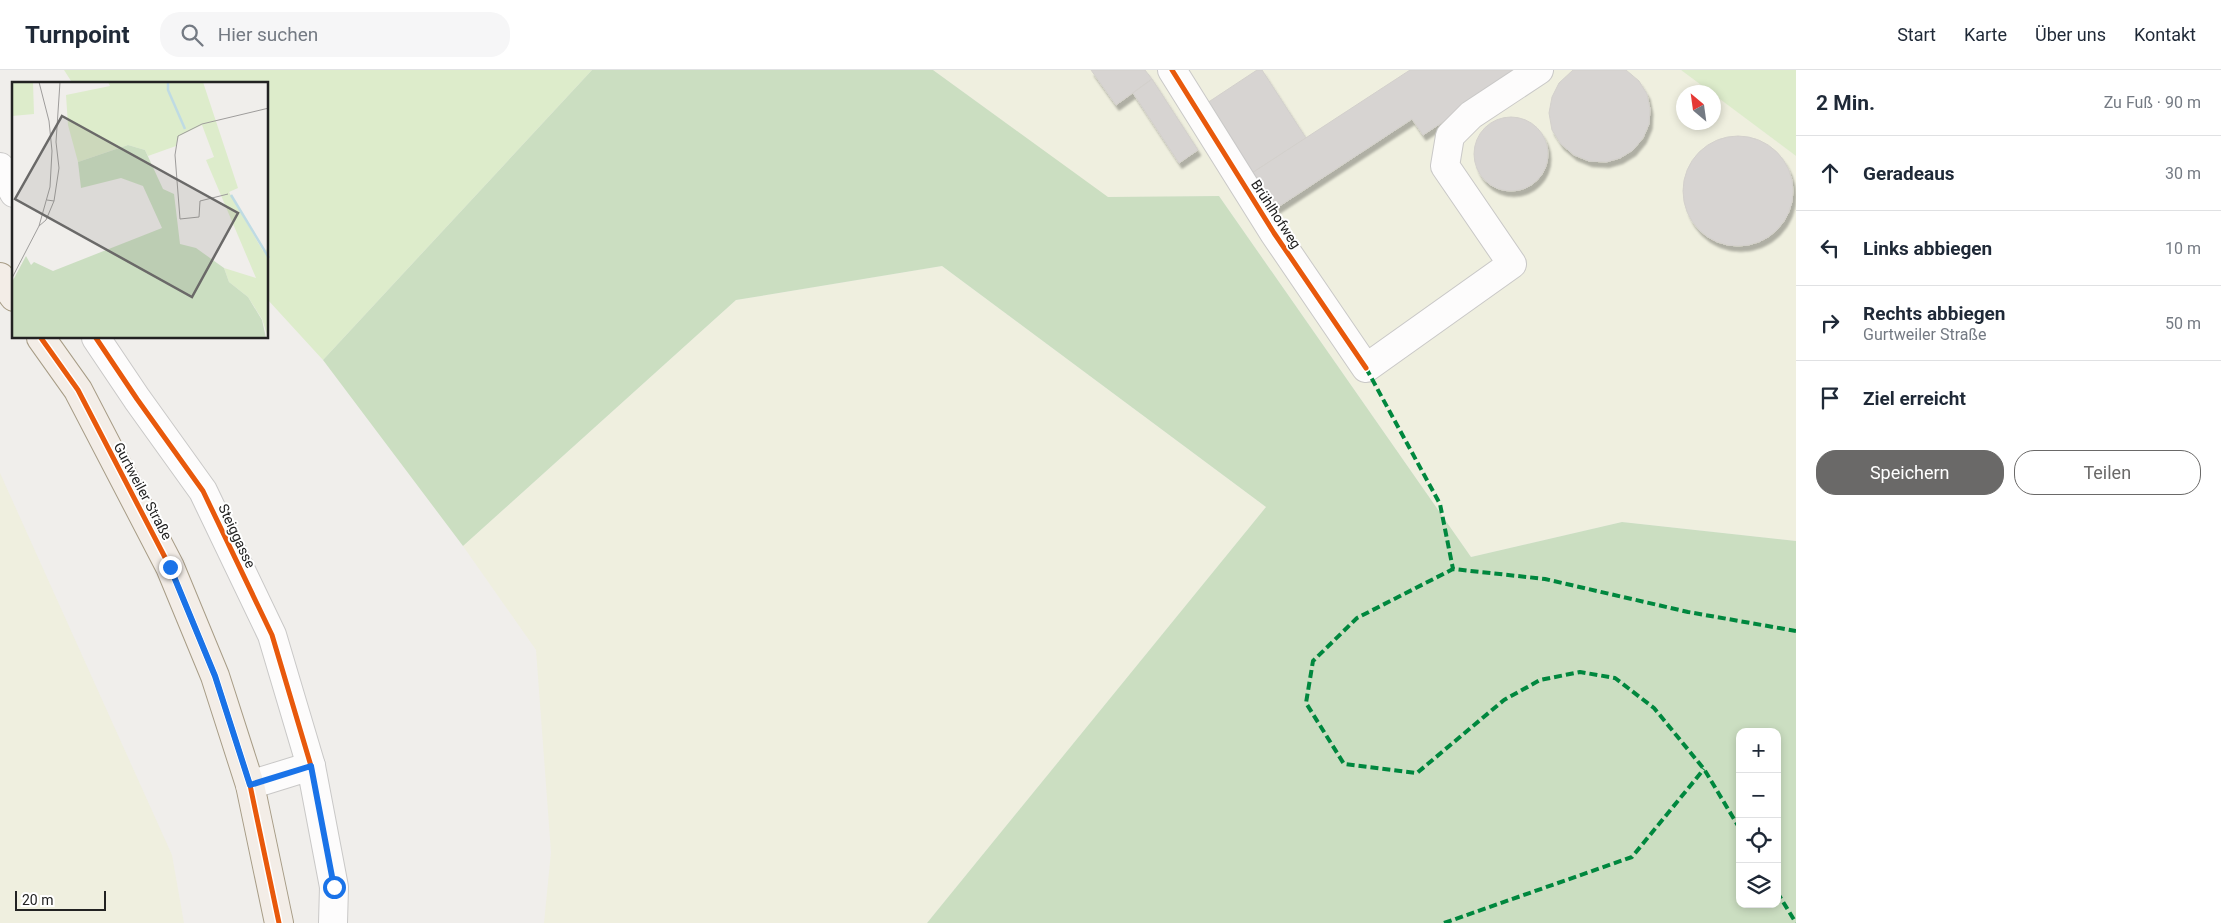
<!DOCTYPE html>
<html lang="de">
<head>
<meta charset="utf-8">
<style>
	body { margin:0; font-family:Roboto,sans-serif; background:#f6f6f7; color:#1f2937 }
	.controls { position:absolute; right:15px; bottom:15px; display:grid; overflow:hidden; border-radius:10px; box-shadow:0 2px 8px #0003 }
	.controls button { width:45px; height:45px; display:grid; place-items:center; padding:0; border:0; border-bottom:1px solid #e0e1e3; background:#fff; color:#1f2937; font:25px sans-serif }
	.compass { position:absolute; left:1676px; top:15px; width:45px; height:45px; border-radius:50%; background:#fff; box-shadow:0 2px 8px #0003; rotate:331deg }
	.scale { position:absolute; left:15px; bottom:12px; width:91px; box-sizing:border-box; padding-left:5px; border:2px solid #222; border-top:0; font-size:14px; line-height:18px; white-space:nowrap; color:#222; -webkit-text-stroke:4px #fff; paint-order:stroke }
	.stop { position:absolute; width:15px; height:15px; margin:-11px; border:4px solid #1a73e8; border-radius:50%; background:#fff }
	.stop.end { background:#1a73e8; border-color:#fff; box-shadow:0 1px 5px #0008 }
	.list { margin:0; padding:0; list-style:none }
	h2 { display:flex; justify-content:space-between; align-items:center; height:65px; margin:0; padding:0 20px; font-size:21px }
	h2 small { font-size:16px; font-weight:400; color:#747a83 }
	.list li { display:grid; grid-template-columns:32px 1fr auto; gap:15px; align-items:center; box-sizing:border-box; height:75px; padding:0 20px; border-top:1px solid #e0e1e3 }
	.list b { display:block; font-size:19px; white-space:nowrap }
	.list p { margin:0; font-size:16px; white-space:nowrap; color:#747a83 }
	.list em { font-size:16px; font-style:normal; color:#747a83 }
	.actions { display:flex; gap:10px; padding:15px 20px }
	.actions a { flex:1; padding:11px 0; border:1px solid #6a6968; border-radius:20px; text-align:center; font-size:18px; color:#6a6968 }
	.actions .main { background:#6a6968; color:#fff }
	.icon { flex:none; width:28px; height:28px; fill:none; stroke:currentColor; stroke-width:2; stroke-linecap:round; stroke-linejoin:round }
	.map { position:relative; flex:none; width:1796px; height:853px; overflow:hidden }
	header { display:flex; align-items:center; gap:30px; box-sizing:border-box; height:70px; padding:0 25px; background:#fff; border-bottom:1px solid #e0e1e3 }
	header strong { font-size:24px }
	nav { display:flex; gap:28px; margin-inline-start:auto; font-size:18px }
	.search { width:350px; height:45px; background:#f6f6f7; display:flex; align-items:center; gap:12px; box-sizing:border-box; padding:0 18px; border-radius:20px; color:#747a83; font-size:19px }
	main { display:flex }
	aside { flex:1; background:#fff }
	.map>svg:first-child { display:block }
	.farmland { fill:#efefdf }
	.grass { fill:#ddeccb }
	.forest { fill:#cbdec1; fill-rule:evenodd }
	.building { fill:#d7d4d2; stroke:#d3d0cc; filter:url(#shadow) }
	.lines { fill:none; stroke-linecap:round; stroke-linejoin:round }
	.minor-casing { stroke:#c9c8c7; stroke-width:30 }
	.major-casing { stroke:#a79c86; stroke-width:30 }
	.minor { stroke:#fdfcfc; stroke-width:28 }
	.major { stroke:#f3ede7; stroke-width:28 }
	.quiet { stroke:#00873e; stroke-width:4; stroke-dasharray:8 4; stroke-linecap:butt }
	.cycleway-casing { stroke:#fff; stroke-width:8 }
	.cycleway { stroke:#e8590c; stroke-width:5 }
	.route { stroke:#1a73e8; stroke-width:6 }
	.labels { text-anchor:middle; stroke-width:4; stroke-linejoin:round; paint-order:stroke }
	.street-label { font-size:14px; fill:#222; stroke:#fff }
	.inset-river { fill:none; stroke:#bfdbe3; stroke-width:2.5 }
	.inset-road { fill:none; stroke:#9e9c9b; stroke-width:1 }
	.view { fill:#6a6968; fill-opacity:0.15; stroke:#6a6968; stroke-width:2.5 }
	.inset-edge { fill:none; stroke:#222; stroke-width:2.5 }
</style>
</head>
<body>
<header>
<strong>Turnpoint</strong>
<div class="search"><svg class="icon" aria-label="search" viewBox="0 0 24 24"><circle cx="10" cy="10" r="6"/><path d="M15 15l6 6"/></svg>Hier suchen</div>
<nav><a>Start</a><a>Karte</a><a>Über uns</a><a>Kontakt</a></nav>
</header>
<main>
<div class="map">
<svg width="1796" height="853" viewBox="0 0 1796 853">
	<defs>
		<filter id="shadow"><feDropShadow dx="3" dy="5.5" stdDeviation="1" flood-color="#0004"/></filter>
	</defs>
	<rect width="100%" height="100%" fill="#f0eeeb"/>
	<g class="farmland">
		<polygon points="933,0 1681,0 1711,22 1684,22 1684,52 1714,52 1714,24 1796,86 1796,471 1622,452 1471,487 1219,126 1108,128"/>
		<polygon points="942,196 1266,437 927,853 544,853 551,782 536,580 463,476 736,230"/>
		<polygon points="0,403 172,785 184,853 0,853"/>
	</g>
	<g class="grass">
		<polygon points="64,0 592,0 323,290 268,230 268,14 73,14"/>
		<polygon points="1681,0 1796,0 1796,86"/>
	</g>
	<path class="forest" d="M592,0H933L1108,127L1219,126L1471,487L1622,452L1796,471V853H927L1266,437L942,196L736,230L463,476L323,290ZM1740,662H1777V834H1740Z"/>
	<g class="building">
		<polygon points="1091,0 1145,0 1152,9 1116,35"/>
		<polygon points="1257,0 1262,0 1306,68 1252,103 1207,33"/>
		<polygon points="1410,0 1522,0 1423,65 1412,49 1275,139 1252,103"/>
		<polygon points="1573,0 1626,0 1639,11 1647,24 1650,39 1649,54 1643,68 1633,80 1620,88 1606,92 1589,91 1574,85 1561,74 1552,60 1549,43 1552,27 1559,13"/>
		<polygon points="1152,9 1198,80 1179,93 1133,23"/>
		<circle cx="1511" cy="84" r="37"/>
		<circle cx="1738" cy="121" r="55"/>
	</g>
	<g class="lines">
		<defs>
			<g id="minor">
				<polyline points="1172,0 1274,163 1366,298 1512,194 1445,96 1450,66 1471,45 1539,0"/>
				<polyline points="0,97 14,123"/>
				<polyline points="96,268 137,329 203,421 272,565 311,696"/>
				<polyline points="250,715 311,696 334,817 333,853"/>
			</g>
			<g id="major">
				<polyline points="0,207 14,227"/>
				<polyline points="41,268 78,320 170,497 215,606 250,715 279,853"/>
			</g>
		</defs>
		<use href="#minor" class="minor-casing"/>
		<use href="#major" class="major-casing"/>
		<use href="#minor" class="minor"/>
		<use href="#major" class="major"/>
		<g class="quiet">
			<polyline points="1366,298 1440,434 1453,499"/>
			<polyline points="1740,759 1704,699 1654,638 1615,608 1580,602 1540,610 1504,630 1417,703 1344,694 1306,633 1313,591 1357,548 1453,499 1545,509 1688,542 1796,561"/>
			<polyline points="1777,822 1796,853"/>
			<polyline points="1444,853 1632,787 1704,699"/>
		</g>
		<defs>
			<g id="cycleway">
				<polyline points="1172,0 1274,163 1366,298"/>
				<polyline points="41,268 78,320 170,497 215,606 250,715 279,853"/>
				<polyline points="96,268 137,329 203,421 272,565 311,696"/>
			</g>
		</defs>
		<use href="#cycleway" class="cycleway-casing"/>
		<use href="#cycleway" class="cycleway"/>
	</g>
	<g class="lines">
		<polyline class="route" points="170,497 215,606 250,715 311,696 334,817"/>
	</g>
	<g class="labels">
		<g class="street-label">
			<text transform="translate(1276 144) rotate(57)" y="5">Brühlhofweg</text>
			<text transform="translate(143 421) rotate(62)" y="5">Gurtweiler Straße</text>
			<text transform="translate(237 466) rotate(65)" y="5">Steiggasse</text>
		</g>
	</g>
	<g transform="translate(12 12)">
		<rect width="256" height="256" fill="#f0eeeb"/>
		<path d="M0,0H21L22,32L0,34ZM96,0H191L226,106L217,110L251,169L256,167V256L250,237L236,215L217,200L212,186L244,196L194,78L202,75L190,43L167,54L164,64L136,74L133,68L116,63L66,80L56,43L54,13L98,4Z" fill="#ddeccb"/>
		<path d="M116,63L133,68L151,107L162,112L168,162L184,166L212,186L217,200L236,215L250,238L254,256H0V200L14,174L19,183L22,180L41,189L150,146L131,104L109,96L69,106L66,80Z" fill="#cbdec1"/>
		<path class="inset-river" d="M156,0V8L173,47M219,113L257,176"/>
		<path class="inset-road" d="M216,112L188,119L187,135L168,137L163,73L166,54L190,42L257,26M42,119L47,86L44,60L48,0M27,144L34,138L42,119L35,118M0,196L27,144L38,105L40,69L37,39L27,0"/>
		<path class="view" d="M50,34L226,131L180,215L3,117Z"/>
		<rect width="256" height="256" class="inset-edge"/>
	</g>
</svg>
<div class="controls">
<button>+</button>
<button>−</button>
<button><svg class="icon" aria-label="locate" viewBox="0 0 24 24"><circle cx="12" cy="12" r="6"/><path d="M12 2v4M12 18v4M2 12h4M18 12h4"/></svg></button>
<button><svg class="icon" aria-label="layers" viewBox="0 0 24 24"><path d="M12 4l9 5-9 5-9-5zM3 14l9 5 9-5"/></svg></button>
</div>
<svg class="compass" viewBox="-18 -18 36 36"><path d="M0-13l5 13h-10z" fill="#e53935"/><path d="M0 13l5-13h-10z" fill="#747a83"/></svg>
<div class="scale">20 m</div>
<div class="stop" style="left:334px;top:817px"></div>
<div class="stop end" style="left:170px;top:497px"></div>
</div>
<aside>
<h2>2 Min.<small>Zu Fuß · 90 m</small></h2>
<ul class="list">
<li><svg class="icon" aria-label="ahead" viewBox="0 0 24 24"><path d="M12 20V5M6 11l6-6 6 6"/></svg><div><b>Geradeaus</b></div><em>30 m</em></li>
<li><svg class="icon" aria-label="left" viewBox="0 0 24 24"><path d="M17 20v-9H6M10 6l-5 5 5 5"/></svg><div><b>Links abbiegen</b></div><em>10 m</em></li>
<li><svg class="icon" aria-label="right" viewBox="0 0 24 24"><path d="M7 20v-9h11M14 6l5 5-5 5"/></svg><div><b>Rechts abbiegen</b><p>Gurtweiler Straße</p></div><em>50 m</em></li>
<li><svg class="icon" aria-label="arrive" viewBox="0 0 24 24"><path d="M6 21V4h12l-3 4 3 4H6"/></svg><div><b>Ziel erreicht</b></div></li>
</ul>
<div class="actions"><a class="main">Speichern</a><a>Teilen</a></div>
</aside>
</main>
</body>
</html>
